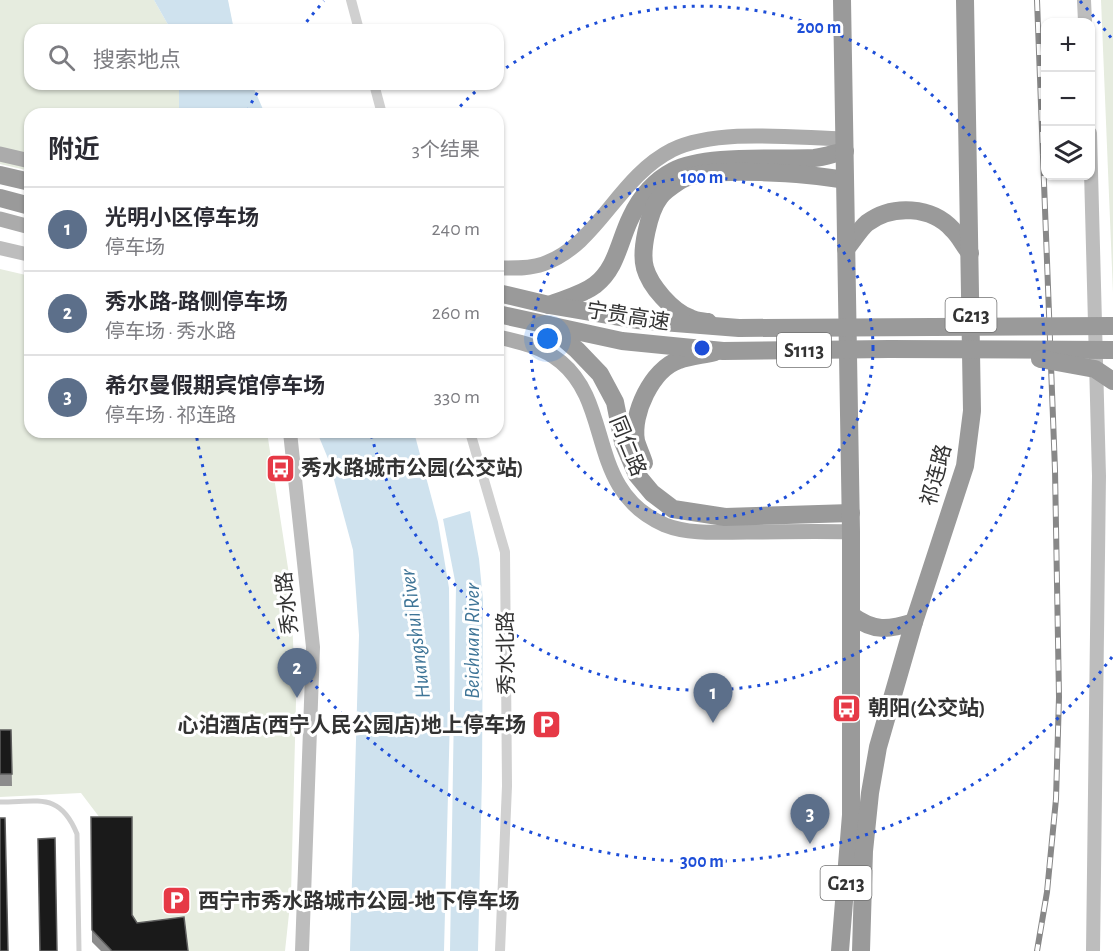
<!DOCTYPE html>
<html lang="zh">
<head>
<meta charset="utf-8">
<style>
	body { margin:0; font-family:"Alegreya Sans","Noto Sans SC",sans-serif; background:#f7f7f7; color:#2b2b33 }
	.controls { position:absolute; right:18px; top:18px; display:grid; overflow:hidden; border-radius:12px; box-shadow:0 2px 4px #0004 }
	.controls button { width:54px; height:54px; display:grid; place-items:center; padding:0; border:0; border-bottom:2px solid #e1e1e2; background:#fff; color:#2b2b33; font:30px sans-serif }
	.you { position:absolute; left:548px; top:339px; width:21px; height:21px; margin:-15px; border:4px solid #fff; border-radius:50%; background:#1a73e8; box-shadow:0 0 0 9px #1a73e833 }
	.badge { display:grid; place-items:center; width:39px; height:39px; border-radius:50%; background:#111827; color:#fff; font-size:20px; font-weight:700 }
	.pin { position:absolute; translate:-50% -50px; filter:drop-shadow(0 2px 3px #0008) }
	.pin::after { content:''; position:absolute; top:32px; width:21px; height:18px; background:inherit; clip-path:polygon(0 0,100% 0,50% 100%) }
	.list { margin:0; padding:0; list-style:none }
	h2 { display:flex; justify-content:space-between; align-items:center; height:78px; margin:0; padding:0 24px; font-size:26px }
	h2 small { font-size:20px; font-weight:400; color:#7c7c81 }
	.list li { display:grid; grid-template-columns:39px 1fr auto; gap:18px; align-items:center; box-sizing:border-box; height:84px; padding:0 24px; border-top:2px solid #e1e1e2 }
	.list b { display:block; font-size:22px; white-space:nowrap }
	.list p { margin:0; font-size:20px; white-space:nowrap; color:#7c7c81 }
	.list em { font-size:20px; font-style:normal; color:#7c7c81 }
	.icon { flex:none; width:33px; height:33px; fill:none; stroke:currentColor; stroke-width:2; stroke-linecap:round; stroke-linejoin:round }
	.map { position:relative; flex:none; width:1113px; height:951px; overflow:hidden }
	.search { position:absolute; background:#fff; box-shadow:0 2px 4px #0004; left:24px; top:24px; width:480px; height:66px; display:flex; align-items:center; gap:15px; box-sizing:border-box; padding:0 21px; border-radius:18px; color:#7c7c81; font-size:22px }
	.panel { position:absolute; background:#fff; box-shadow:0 2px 4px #0004; left:24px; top:108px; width:480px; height:330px; border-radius:18px }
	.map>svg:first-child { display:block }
	.green { fill:#e6ecdf }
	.water { fill:#cfe2ee }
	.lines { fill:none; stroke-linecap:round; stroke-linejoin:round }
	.lane { stroke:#d0d0d0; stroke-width:5 }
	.street { stroke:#d0d0d0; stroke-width:10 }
	.secondary { stroke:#bdbdbd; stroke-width:14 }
	.primary { stroke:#ababab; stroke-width:15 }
	.highway { stroke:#9a9a9a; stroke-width:18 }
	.rail-casing { stroke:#888; stroke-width:6 }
	.rail { stroke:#fff; stroke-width:4; stroke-dasharray:11; stroke-linecap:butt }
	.highway-bridge { stroke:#9a9a9a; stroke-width:18 }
	.wall { fill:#8c8c8c }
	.building { fill:#1a1a1a; stroke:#5f5f5f; stroke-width:1.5 }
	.ring { fill:none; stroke:#1d4ed8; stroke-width:3; stroke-dasharray:3 6 }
	.labels { text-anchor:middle; stroke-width:6; stroke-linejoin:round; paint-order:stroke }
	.shield { fill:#fff; stroke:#707070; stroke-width:1.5 }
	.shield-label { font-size:20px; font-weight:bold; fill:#333 }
	.street-label { font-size:21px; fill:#333; stroke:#fff }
	.poi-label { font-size:21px; font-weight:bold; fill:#333; stroke:#fff; text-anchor:start }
	.water-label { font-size:22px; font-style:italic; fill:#3f7597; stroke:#fff }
	.centre { fill:#1d4ed8; stroke:#fff; stroke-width:3 }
	.ring-label { font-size:18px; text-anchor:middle; font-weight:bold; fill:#1d4ed8; stroke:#fff; stroke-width:6; stroke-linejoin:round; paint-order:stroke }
</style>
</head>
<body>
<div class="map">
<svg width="1113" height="951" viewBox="0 0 1113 951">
	<rect width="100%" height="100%" fill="#fff"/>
	<g class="green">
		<polygon points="0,0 154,0 171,30 30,30 30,84 179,84 179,114 30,114 30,171 0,164"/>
		<polygon points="1101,0 1113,0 1113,293"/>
		<polygon points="0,269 30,276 30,432 267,432 290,581 296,701 291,895 285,951 109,951 103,822 81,793 0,797"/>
	</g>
	<g class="water">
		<polygon points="154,0 228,0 234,30 171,30"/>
		<polygon points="179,84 252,84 265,114 179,114"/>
		<polygon points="317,432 414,432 438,522 449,588 450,716 444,951 350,951 359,635 353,550 329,461"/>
		<polygon points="470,511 479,559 483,600 482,777 478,951 450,951 456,586 443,519"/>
	</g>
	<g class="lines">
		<path class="lane" d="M0,802C39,802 60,792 77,834L79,951"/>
		<g class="street">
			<polyline points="351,0 359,30"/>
			<polyline points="374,84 382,114"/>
			<polyline points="470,432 505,552 507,786 500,951"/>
		</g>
		<g class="secondary">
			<polyline points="1084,0 1085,22"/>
			<polyline points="1090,133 1099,476 1093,951"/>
			<polyline points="0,248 30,255"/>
			<polyline points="290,432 313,647 302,951"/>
		</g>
		<g class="primary">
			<polyline points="0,154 30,161"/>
			<polyline points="0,219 30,227"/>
			<path d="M498,268C513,268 529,269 543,264C598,245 617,178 672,150C718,128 793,138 845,139"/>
			<path d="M498,337C520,342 543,347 561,362C614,406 586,491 665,525C690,535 721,532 747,532C782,532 816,531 851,532"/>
		</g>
		<g class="highway">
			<polyline points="0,175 30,182"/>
			<polyline points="0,198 30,206"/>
			<path d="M846,249C853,241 859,230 867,223C892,204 932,206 953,230C960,237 964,246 970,253"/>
			<path d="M549,305C564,299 582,295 595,285C617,268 619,241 631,217C640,198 654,181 673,171C705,154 776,160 814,158C824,157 835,153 845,151"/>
			<path d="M708,322C702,321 695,321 690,318C672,311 650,286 645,268C640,251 649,211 660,197C664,191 675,184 681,180C709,165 812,174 845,180"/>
			<polyline points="548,325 577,350 600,374 615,402 623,442 637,475 652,493 673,509 725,517 851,513"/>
			<path d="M644,463C642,456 638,448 636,441C631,414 652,369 679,360C690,356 703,355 715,352"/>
			<path d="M851,615C874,632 888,630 914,622"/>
			<polyline points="840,951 851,815 851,532 842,0"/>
			<polyline points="861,951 864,851 870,793 878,747 914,622 965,466 972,411 965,0"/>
		</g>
		<defs>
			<polyline id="rail" points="1037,0 1055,470 1059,697 1056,799 1047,892 1037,951"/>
		</defs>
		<use href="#rail" class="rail-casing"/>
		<use href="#rail" class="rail"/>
		<g class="highway-bridge">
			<polyline points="498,293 549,305 637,320 739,328 1113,326"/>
			<polyline points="498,314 622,341 723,351 889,349 1113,350"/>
			<polyline points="1040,359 1095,369 1113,381"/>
		</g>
	</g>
	<g class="wall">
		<polygon points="0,730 11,730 12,786 0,786"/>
		<polygon points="91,817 132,915 137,923 188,951 101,951 92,942"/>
	</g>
	<g class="building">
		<polygon points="0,730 11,730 12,774 0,774"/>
		<polygon points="91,817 132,817 132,915 137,923 184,917 188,951 112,951 92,930"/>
		<polygon points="0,818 5,818 8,951 0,951"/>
		<polygon points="55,838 57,951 40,951 38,839"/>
	</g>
	<g class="ring">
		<circle cx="702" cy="348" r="171"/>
		<path d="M454 113A342 342 0 0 1 484 84M499 73A342 342 0 1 1 371 434"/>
		<path d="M1112 657A513 513 0 0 1 196 433M247 111A513 513 0 0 1 260 88M301 29A513 513 0 0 1 324 1M1080 1A513 513 0 0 1 1112 39"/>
	</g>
	<defs>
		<symbol id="bus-square" viewBox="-11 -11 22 22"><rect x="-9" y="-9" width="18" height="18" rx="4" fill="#e63946" stroke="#fff"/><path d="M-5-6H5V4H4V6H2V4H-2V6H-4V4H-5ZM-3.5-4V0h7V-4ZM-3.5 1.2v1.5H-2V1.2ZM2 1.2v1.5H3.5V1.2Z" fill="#fff"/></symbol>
		<symbol id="parking-square" viewBox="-11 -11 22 22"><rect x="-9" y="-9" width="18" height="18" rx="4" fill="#e63946" stroke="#fff"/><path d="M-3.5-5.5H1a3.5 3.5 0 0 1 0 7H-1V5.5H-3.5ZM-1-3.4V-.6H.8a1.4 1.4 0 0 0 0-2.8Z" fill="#fff"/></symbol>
	</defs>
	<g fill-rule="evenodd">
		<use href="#bus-square" x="264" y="452" width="33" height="33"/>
		<use href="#bus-square" x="830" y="692" width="33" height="33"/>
		<use href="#parking-square" x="530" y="708" width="33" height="33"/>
		<use href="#parking-square" x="160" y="884" width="33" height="33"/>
	</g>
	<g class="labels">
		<g class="shield">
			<rect x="945.5" y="298" width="51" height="34" rx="4.5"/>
			<rect x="777" y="333" width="54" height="34" rx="4.5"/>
			<rect x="820.5" y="866" width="51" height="34" rx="4.5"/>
		</g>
		<g class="shield-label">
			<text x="971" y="322">G213</text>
			<text x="804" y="357">S1113</text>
			<text x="846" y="890">G213</text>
		</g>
		<g class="street-label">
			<text transform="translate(628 316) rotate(9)" y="7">宁贵高速</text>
			<text transform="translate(628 446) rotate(68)" y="7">同仁路</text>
			<text transform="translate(936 475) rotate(-75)" y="7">祁连路</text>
			<text transform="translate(287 603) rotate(-96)" y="7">秀水路</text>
			<text transform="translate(506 653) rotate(-91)" y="7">秀水北路</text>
		</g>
		<g class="poi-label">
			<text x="301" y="475">秀水路城市公园(公交站)</text>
			<text x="868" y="715">朝阳(公交站)</text>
			<text x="526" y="732" text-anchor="end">心泊酒店(西宁人民公园店)地上停车场</text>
			<text x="198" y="908">西宁市秀水路城市公园-地下停车场</text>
		</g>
		<g class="water-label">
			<text transform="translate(414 634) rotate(-97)" y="8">Huangshui River</text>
			<text transform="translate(471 641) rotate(-90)" y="8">Beichuan River</text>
		</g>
	</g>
	<circle cx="702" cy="348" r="9" class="centre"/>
	<g class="ring-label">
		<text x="819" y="33">200 m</text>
		<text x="702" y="183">100 m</text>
		<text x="702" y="867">300 m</text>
	</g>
</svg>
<div class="controls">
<button>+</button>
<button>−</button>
<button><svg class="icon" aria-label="layers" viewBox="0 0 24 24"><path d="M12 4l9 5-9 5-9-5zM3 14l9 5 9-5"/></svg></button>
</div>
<div class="you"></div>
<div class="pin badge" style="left:713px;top:723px;background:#5c6f8a">1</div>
<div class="pin badge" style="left:297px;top:698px;background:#5c6f8a">2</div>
<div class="pin badge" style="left:810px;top:844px;background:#5c6f8a">3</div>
<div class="search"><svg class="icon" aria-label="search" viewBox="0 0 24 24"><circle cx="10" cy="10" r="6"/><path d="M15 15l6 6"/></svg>搜索地点</div>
<section class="panel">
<h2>附近<small>3个结果</small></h2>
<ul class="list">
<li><span class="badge" style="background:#5c6f8a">1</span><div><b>光明小区停车场</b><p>停车场</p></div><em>240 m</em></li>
<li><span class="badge" style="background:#5c6f8a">2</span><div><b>秀水路-路侧停车场</b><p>停车场 · 秀水路</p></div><em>260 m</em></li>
<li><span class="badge" style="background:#5c6f8a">3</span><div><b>希尔曼假期宾馆停车场</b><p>停车场 · 祁连路</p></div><em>330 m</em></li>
</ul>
</section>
</div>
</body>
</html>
